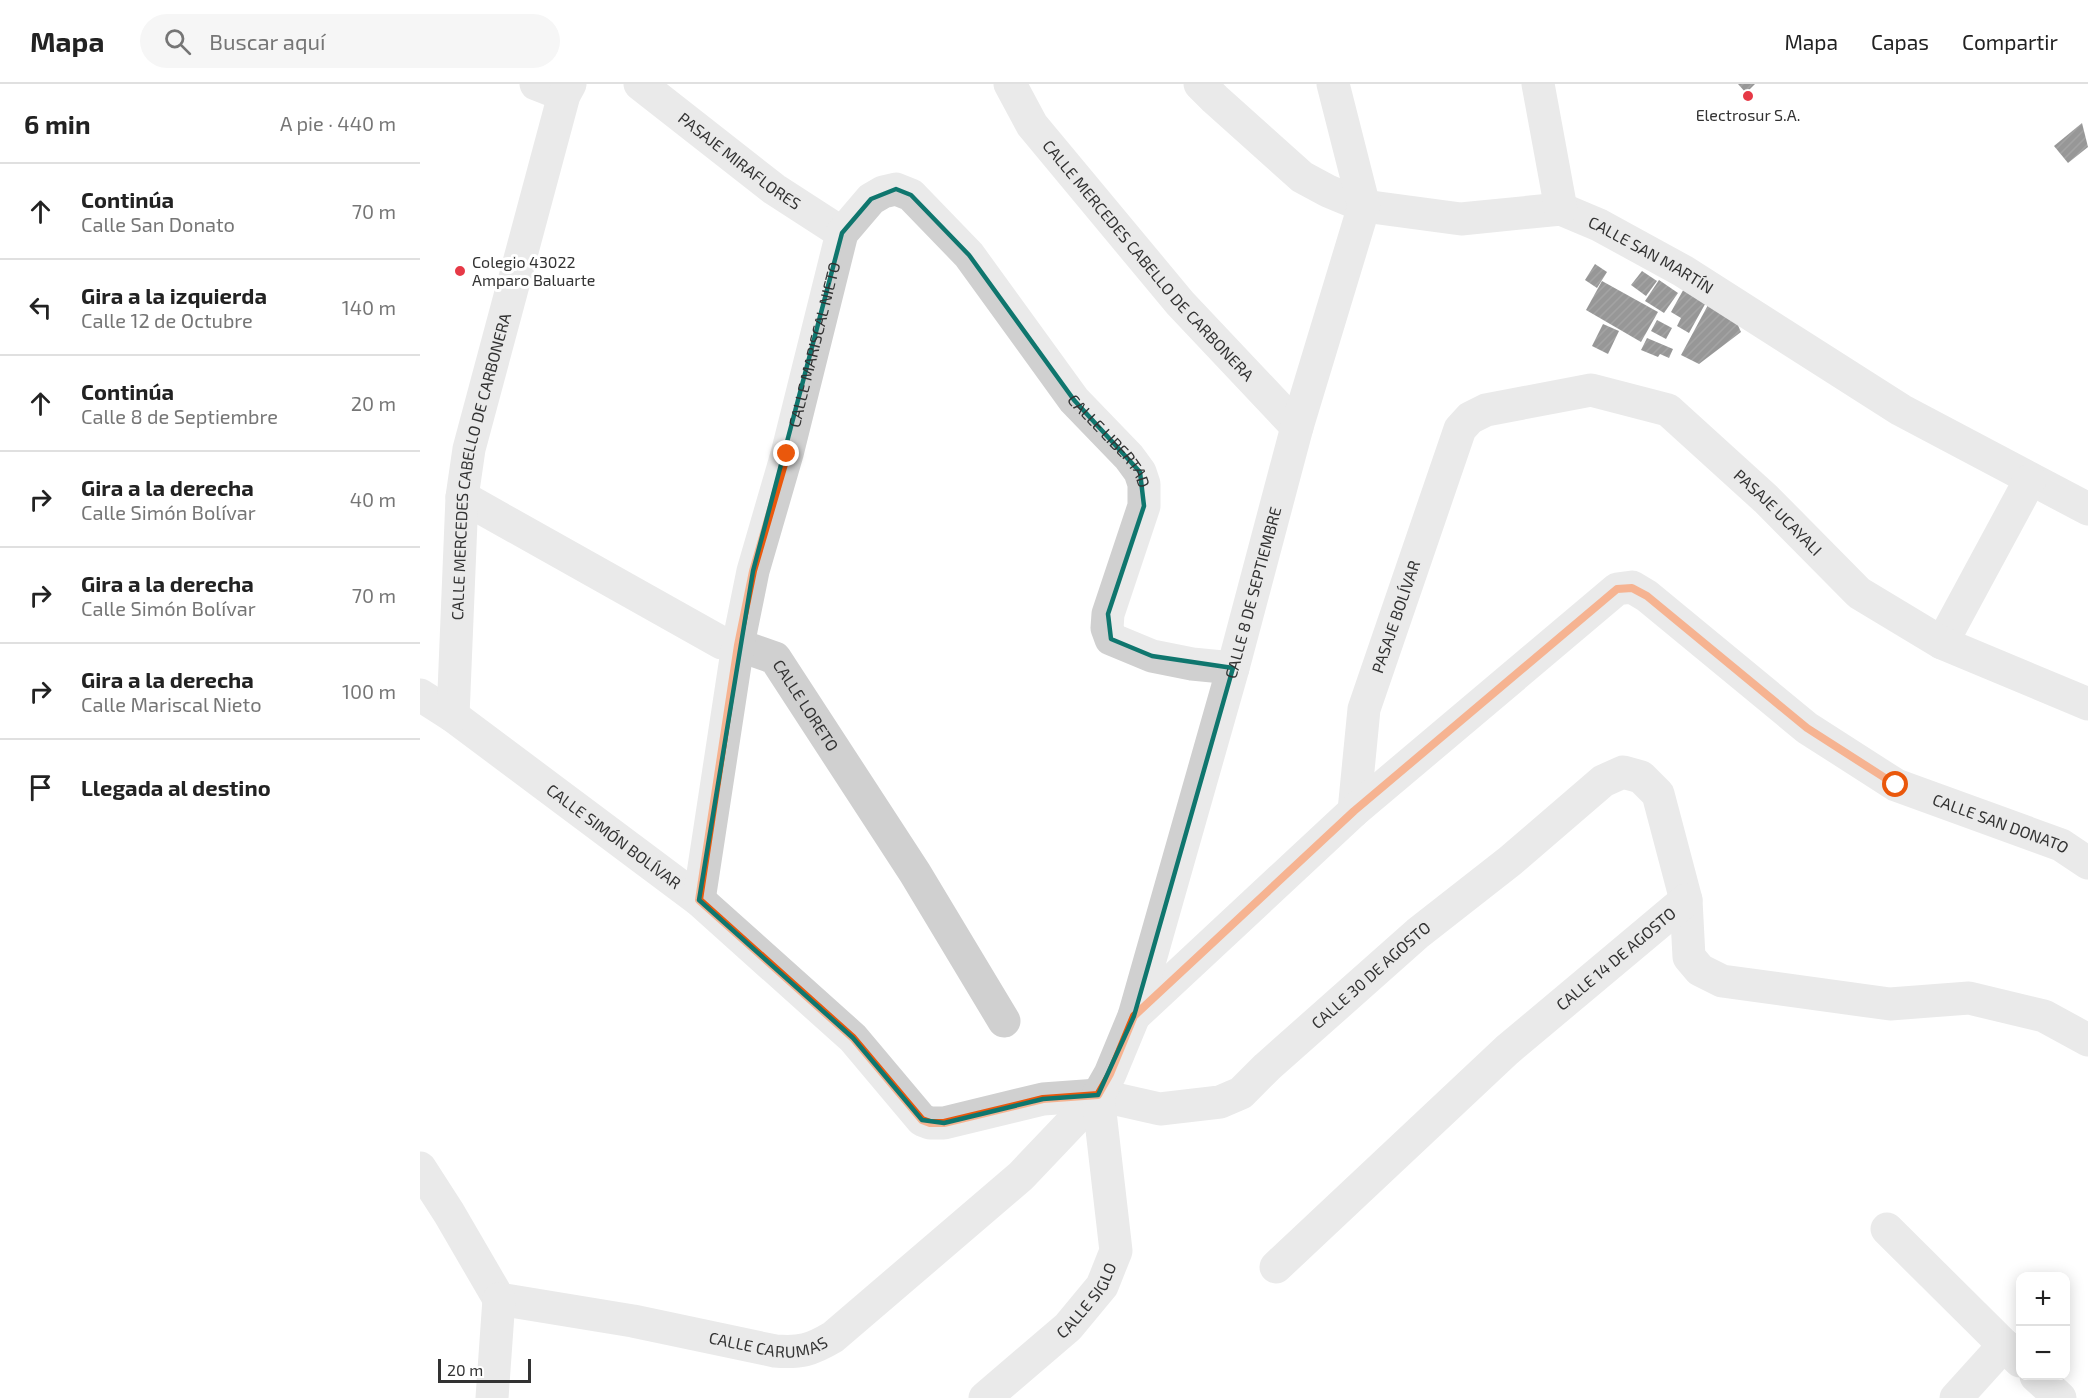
<!DOCTYPE html>
<html lang="es">
<head>
<meta charset="utf-8">
<style>
	body { margin:0; font-family:"Exo 2",sans-serif; background:#f6f6f6; color:#222 }
	.controls { position:absolute; right:18px; bottom:18px; display:grid; overflow:hidden; border-radius:12px; box-shadow:0 3px 15px #0003 }
	.controls button { width:54px; height:54px; display:grid; place-items:center; padding:0; border:0; border-bottom:2px solid #e0e0e0; background:#fff; color:#222; font:30px sans-serif }
	.scale { position:absolute; left:18px; bottom:15px; width:93px; box-sizing:border-box; padding-left:6px; border:3px solid #333; border-top:0; font-size:16px; line-height:21px; white-space:nowrap; color:#333; -webkit-text-stroke:4px #fff; paint-order:stroke }
	.stop { position:absolute; width:18px; height:18px; margin:-14px; border:4px solid #ea580c; border-radius:50%; background:#fff }
	.stop.end { background:#ea580c; border-color:#fff; box-shadow:0 2px 6px #0008 }
	.list { margin:0; padding:0; list-style:none }
	h2 { display:flex; justify-content:space-between; align-items:center; height:78px; margin:0; padding:0 24px; font-size:26px }
	h2 small { font-size:20px; font-weight:400; color:#767676 }
	.list li { display:grid; grid-template-columns:39px 1fr auto; gap:18px; align-items:center; box-sizing:border-box; height:96px; padding:0 24px; border-top:2px solid #e0e0e0 }
	.list b { display:block; font-size:22px; white-space:nowrap }
	.list p { margin:0; font-size:20px; white-space:nowrap; color:#767676 }
	.list em { font-size:20px; font-style:normal; color:#767676 }
	.icon { flex:none; width:33px; height:33px; fill:none; stroke:currentColor; stroke-width:2; stroke-linecap:round; stroke-linejoin:round }
	.map { position:relative; flex:none; width:1668px; height:1314px; overflow:hidden }
	header { display:flex; align-items:center; gap:36px; box-sizing:border-box; height:84px; padding:0 30px; background:#fff; border-bottom:2px solid #e0e0e0 }
	header strong { font-size:28px }
	nav { display:flex; gap:33px; margin-inline-start:auto; font-size:21px }
	.search { width:420px; height:54px; background:#f6f6f6; display:flex; align-items:center; gap:15px; box-sizing:border-box; padding:0 21px; border-radius:33px; color:#767676; font-size:22px }
	main { display:flex }
	aside { flex:1; background:#fff }
	.map>svg:first-child { display:block }
	.building { fill:url(#building-hatch) }
	.lines { fill:none; stroke-linecap:round; stroke-linejoin:round }
	.minor { stroke:#d0d0d0; stroke-width:33 }
	.route { stroke:#ea580c; stroke-width:8 }
	.marked { fill:none; stroke:#0f766e; stroke-width:4.5; stroke-linejoin:round }
	.poi-dot { fill:#e63946; stroke:#fff; stroke-width:2 }
	.labels { text-anchor:middle; stroke-width:6; stroke-linejoin:round; paint-order:stroke }
	.poi-label { font-size:16px; fill:#333; stroke:#fff }
	.street-label { font-size:16px; fill:#333; stroke:#fff }
</style>
</head>
<body>
<header>
<strong>Mapa</strong>
<div class="search"><svg class="icon" aria-label="search" viewBox="0 0 24 24"><circle cx="10" cy="10" r="6"/><path d="M15 15l6 6"/></svg>Buscar aquí</div>
<nav><a>Mapa</a><a>Capas</a><a>Compartir</a></nav>
</header>
<main>
<aside>
<h2>6 min<small>A pie · 440 m</small></h2>
<ul class="list">
<li><svg class="icon" aria-label="ahead" viewBox="0 0 24 24"><path d="M12 20V5M6 11l6-6 6 6"/></svg><div><b>Continúa</b><p>Calle San Donato</p></div><em>70 m</em></li>
<li><svg class="icon" aria-label="left" viewBox="0 0 24 24"><path d="M17 20v-9H6M10 6l-5 5 5 5"/></svg><div><b>Gira a la izquierda</b><p>Calle 12 de Octubre</p></div><em>140 m</em></li>
<li><svg class="icon" aria-label="ahead" viewBox="0 0 24 24"><path d="M12 20V5M6 11l6-6 6 6"/></svg><div><b>Continúa</b><p>Calle 8 de Septiembre</p></div><em>20 m</em></li>
<li><svg class="icon" aria-label="right" viewBox="0 0 24 24"><path d="M7 20v-9h11M14 6l5 5-5 5"/></svg><div><b>Gira a la derecha</b><p>Calle Simón Bolívar</p></div><em>40 m</em></li>
<li><svg class="icon" aria-label="right" viewBox="0 0 24 24"><path d="M7 20v-9h11M14 6l5 5-5 5"/></svg><div><b>Gira a la derecha</b><p>Calle Simón Bolívar</p></div><em>70 m</em></li>
<li><svg class="icon" aria-label="right" viewBox="0 0 24 24"><path d="M7 20v-9h11M14 6l5 5-5 5"/></svg><div><b>Gira a la derecha</b><p>Calle Mariscal Nieto</p></div><em>100 m</em></li>
<li><svg class="icon" aria-label="arrive" viewBox="0 0 24 24"><path d="M6 21V4h12l-3 4 3 4H6"/></svg><div><b>Llegada al destino</b></div></li>
</ul>
</aside>
<div class="map">
<svg width="1668" height="1314" viewBox="0 0 1668 1314">
	<defs>
		<pattern id="building-hatch" width="6" height="6" patternUnits="userSpaceOnUse" patternTransform="scale(1.5)"><rect width="6" height="6" fill="#1a1a1a"/><path d="M-1 1l2-2M0 6l6-6M5 7l2-2" fill="none" stroke="#333"/></pattern>
	</defs>
	<rect width="100%" height="100%" fill="#fff"/>
	<g class="building">
		<polygon points="1318,0 1335,0 1326,9"/>
		<polygon points="1662,39 1668,63 1648,79 1634,62"/>
		<polygon points="1175,180 1187,188 1177,204 1165,196"/>
		<polygon points="1222,187 1237,197 1226,212 1211,201"/>
		<polygon points="1239,196 1258,209 1244,229 1225,217"/>
		<polygon points="1182,197 1238,228 1221,258 1166,226"/>
		<polygon points="1266,201 1289,213 1269,249 1257,242 1261,234 1251,228"/>
		<polygon points="1288,221 1316,237 1321,248 1279,280 1261,271"/>
		<polygon points="1237,236 1252,244 1246,255 1231,247"/>
		<polygon points="1183,240 1199,247 1188,270 1172,262"/>
		<polygon points="1227,254 1253,265 1249,274 1240,270 1238,273 1221,266"/>
	</g>
	<g class="lines">
		<g class="minor">
			<polyline points="116,0 144,11"/>
			<path id="s1" d="M220,0L354,105L422,149"/>
			<path id="s2" d="M590,0L612,41L760,219L877,343"/>
			<path id="s3" d="M780,0L795,15L882,93L908,107L944,122L1041,135L1141,125L1179,141L1263,187L1481,326L1668,425"/>
			<polyline points="1118,0 1141,125"/>
			<path id="s4" d="M42,413L302,559L318,561L355,574L495,789L584,937"/>
			<polyline points="1522,559 1610,396"/>
			<path id="s5" d="M0,611L33,632L279,816L433,954L502,1036L510,1039H524L623,1015L678,1011L740,1025L800,1018L821,1009L847,983L998,849L1090,777L1183,697L1203,688L1221,693L1238,710L1266,816L1269,873L1280,886L1302,897L1470,920L1549,914L1624,932L1668,956"/>
			<path id="s6" d="M33,632L42,413L49,365L144,11L150,0"/>
			<path id="s7" d="M934,727L944,625L1040,345L1050,334L1066,326L1171,306L1248,326L1346,415L1439,509L1522,559L1668,620"/>
			<path id="s8" d="M279,816L318,561L333,487L367,370L422,149L451,115L463,108L476,105L491,111L549,171L654,316L709,373L720,388L724,400V422L688,530L687,544L691,555L732,572L772,580L813,584"/>
			<path id="s9" d="M714,932L934,727L1197,505L1212,503L1227,512L1387,644L1476,701L1641,761L1668,779"/>
			<polyline points="0,1084 29,1129 79,1215"/>
			<polyline points="1467,1145 1600,1277"/>
			<path id="s10" d="M856,1183L1087,966L1266,816"/>
			<path id="s11" d="M79,1215L213,1237L355,1267C381,1269 391,1266 413,1253L601,1092L678,1011L690,990L714,932L813,584L877,343L944,122L913,0"/>
			<polyline points="1616,1292 1640,1314"/>
			<polyline points="72,1314 79,1215"/>
			<path id="s12" d="M565,1314L648,1243L682,1202L696,1167L678,1011"/>
			<polyline points="1536,1314 1584,1261"/>
		</g>
	</g>
	<g class="lines">
		<polyline class="route" points="367,370 333,487 318,561 279,816 433,954 502,1036 510,1039 524,1039 623,1015 678,1011 690,990 714,932 934,727 1197,505 1212,504 1227,512 1387,644 1476,701"/>
	</g>
	<path d="M0 0H1668V1314H0ZM476,105L491,111L549,171L654,316L720,388L724,422L688,530L691,555L732,572L813,584L714,932L678,1011L623,1015L524,1039L502,1036L433,954L279,816L333,487L422,149L451,115Z" fill="#fff" fill-opacity=".55" fill-rule="evenodd"/>
	<path class="marked" d="M476,105L491,111L549,171L654,316L720,388L724,422L688,530L691,555L732,572L813,584L714,932L678,1011L623,1015L524,1039L502,1036L433,954L279,816L333,487L422,149L451,115Z"/>
	<g class="poi-dot">
		<circle cx="1328" cy="12" r="6"/>
		<circle cx="40" cy="187" r="6"/>
	</g>
	<g class="labels">
		<g class="poi-label">
			<text x="1328" y="37">Electrosur S.A.</text>
			<text x="52" y="184" text-anchor="start">Colegio 43022<tspan x="52" dy="18">Amparo Baluarte</tspan></text>
		</g>
		<g class="street-label">
			<text dy="6" stroke="none"><textPath href="#s1" startOffset="126">PASAJE MIRAFLORES</textPath></text>
			<text dy="6" stroke="none"><textPath href="#s3" startOffset="506">CALLE SAN MARTÍN</textPath></text>
			<text dy="6" stroke="none"><textPath href="#s2" startOffset="225">CALLE MERCEDES CABELLO DE CARBONERA</textPath></text>
			<text dy="6" stroke="none"><textPath href="#s8" startOffset="568">CALLE MARISCAL NIETO</textPath></text>
			<text dy="6" stroke="none"><textPath href="#s8" startOffset="1088">CALLE LIBERTAD</textPath></text>
			<text dy="6" stroke="none"><textPath href="#s6" startOffset="252">CALLE MERCEDES CABELLO DE CARBONERA</textPath></text>
			<text dy="6" stroke="none"><textPath href="#s7" startOffset="768">PASAJE UCAYALI</textPath></text>
			<text dy="6" stroke="none"><textPath href="#s11" startOffset="1228">CALLE 8 DE SEPTIEMBRE</textPath></text>
			<text dy="6" stroke="none"><textPath href="#s7" startOffset="200">PASAJE BOLÍVAR</textPath></text>
			<text dy="6" stroke="none"><textPath href="#s4" startOffset="410">CALLE LORETO</textPath></text>
			<text dy="6" stroke="none"><textPath href="#s9" startOffset="1102">CALLE SAN DONATO</textPath></text>
			<text dy="6" stroke="none"><textPath href="#s5" startOffset="240">CALLE SIMÓN BOLÍVAR</textPath></text>
			<text dy="6" stroke="none"><textPath href="#s10" startOffset="459">CALLE 14 DE AGOSTO</textPath></text>
			<text dy="6" stroke="none"><textPath href="#s5" startOffset="1162">CALLE 30 DE AGOSTO</textPath></text>
			<text dy="6" stroke="none"><textPath href="#s12" startOffset="142">CALLE SIGLO</textPath></text>
			<text dy="6" stroke="none"><textPath href="#s11" startOffset="274">CALLE CARUMAS</textPath></text>
		</g>
	</g>
</svg>
<div class="controls">
<button>+</button>
<button>−</button>
</div>
<div class="scale">20 m</div>
<div class="stop" style="left:1476px;top:701px"></div>
<div class="stop end" style="left:367px;top:370px"></div>
</div>
</main>
</body>
</html>
